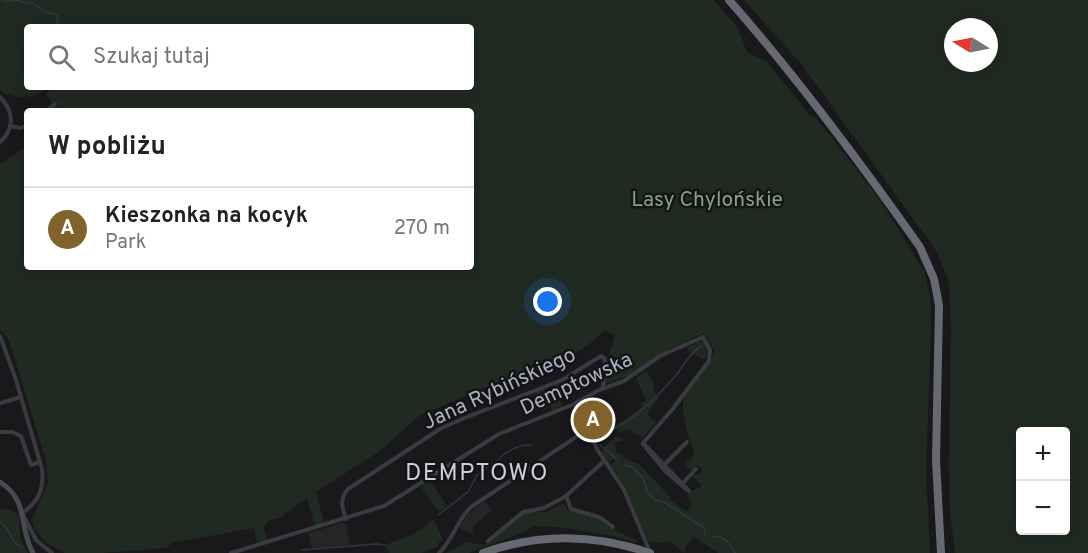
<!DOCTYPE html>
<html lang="pl">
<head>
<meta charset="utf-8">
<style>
	body { margin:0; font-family:Overpass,sans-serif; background:#f2f2f2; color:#222 }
	.controls { position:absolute; right:18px; bottom:18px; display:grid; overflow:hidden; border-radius:6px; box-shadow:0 3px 15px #0003 }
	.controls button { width:54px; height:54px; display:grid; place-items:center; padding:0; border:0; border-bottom:2px solid #e0e0e0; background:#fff; color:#222; font:30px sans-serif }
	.compass { position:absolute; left:944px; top:18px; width:54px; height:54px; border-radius:50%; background:#fff; box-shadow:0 3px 15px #0003; rotate:280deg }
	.you { position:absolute; left:548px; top:302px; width:21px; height:21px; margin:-15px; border:4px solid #fff; border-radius:50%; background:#1a73e8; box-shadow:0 0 0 9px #1a73e833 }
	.badge { display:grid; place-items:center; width:39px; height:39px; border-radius:50%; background:#81622b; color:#fff; font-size:20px; font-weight:700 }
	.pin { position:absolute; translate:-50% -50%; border:3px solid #fff; box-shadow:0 2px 6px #0006 }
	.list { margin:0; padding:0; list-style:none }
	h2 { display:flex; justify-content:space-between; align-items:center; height:78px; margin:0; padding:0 24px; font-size:26px }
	h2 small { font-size:20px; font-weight:400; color:#767676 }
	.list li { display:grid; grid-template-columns:39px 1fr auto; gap:18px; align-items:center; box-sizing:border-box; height:84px; padding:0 24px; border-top:2px solid #e0e0e0 }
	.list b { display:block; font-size:22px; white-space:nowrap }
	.list p { margin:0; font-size:20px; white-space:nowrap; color:#767676 }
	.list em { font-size:20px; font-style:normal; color:#767676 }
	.icon { flex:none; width:33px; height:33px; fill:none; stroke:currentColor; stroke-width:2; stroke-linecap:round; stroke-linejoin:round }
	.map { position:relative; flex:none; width:1088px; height:553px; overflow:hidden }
	.search { position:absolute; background:#fff; box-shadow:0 3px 15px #0003; left:24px; top:24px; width:450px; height:66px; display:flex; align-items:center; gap:15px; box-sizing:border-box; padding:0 21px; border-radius:6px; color:#767676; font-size:22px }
	.panel { position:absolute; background:#fff; box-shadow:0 3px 15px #0003; left:24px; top:108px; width:450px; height:162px; border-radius:6px }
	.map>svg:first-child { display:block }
	.built { fill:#252528 }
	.green { fill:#212a22; fill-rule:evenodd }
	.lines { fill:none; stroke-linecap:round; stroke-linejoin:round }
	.stream { stroke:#2e3840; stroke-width:1.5 }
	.street { stroke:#3a3b40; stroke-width:4 }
	.secondary { stroke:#484a50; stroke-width:5 }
	.highway { stroke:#666971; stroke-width:8 }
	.labels { text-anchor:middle; stroke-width:5; stroke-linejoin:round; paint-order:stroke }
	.park-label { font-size:21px; fill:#82a683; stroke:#141416 }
	.street-label { font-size:21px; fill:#abb0bb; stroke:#141416 }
	.quarter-label { font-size:24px; letter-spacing:1.5px; fill:#cccfd7; stroke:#141416 }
</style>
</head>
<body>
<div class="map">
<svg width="1088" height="553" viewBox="0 0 1088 553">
	<rect width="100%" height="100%" fill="#19191b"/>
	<g class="built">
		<polygon points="485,501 492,510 472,527 474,531 472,533 473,535 459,528 469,513"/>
		<polygon points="345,522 351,545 312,549 308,533"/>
	</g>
	<g class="green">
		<path d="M0,0H714L737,27L747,52L766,61L810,115L816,118L880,200L924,271L930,296L931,327L926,473L930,553H718L694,537L686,546L685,553C678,549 674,543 667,541L662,543L648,541L626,489L610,465L615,462L613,459L609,462L603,455L602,449L616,436L624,440L615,442L616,452L634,463L635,462L640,465L671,498L670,500L686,511L692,506L687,494L702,486L692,476L699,474L703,470L697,465L691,471L685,464L695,454C690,442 680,411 684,398C688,383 712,370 714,350L704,333L668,350L630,375L605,384L608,358L615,335L605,330L589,344L561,363L505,379L419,416L380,451L316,492L324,523L315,526L307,498L281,517L267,522L264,528L267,540L257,543L254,528L172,543L166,548L102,553H65L45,542L34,528L32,519L48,483L46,460L8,338L0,330V164L27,146V267H471V111H56L46,94L51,87H471V27H27V87H49C40,99 11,100 0,90Z"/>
		<path d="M744,0H1088V553H955L950,511L949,466L951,328L949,283L937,252L802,65ZM953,27H989V63H953ZM1020,432H1066V530H1020Z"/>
		<polygon points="700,341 705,343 707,356 703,359 693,354 692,357 687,348"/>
		<polygon points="646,371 655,384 653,391 659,398 647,414 656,422 642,438 630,429 620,432 613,427 627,419 642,407 640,403 646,401 636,378"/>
		<polygon points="562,382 568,392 558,396 562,406 552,411 548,400 537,404 533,393 544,389 548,400 558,396 554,385"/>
		<polygon points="430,481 447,506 441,510 437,509 421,487"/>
		<polygon points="564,503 567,510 595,517 610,528 640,542 633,542 610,535 558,527 534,526 521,533 469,553 446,553 467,542 484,545 524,512 546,512"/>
		<polygon points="0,508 11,510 19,516 20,537 28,553 0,553"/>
		<polygon points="434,519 443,540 438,543 439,546 422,553 389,553 385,545 414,534"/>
	</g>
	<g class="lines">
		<g class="stream">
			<polyline points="2,0 6,2 17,0"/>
			<polyline points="18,0 27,4 31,2 45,12 58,15 57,22 61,27"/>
			<path d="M614,428C639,416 659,395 677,374C685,364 690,352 702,346"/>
			<polyline points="600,445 617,459"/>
			<path d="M501,457C510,449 519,444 531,445"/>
			<polyline points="625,465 632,467 643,478 648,494 656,500 664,502 704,528 705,534"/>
			<polyline points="438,515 468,492 477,475 499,459"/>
			<path d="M0,522C12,528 9,543 22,547"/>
			<path d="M712,537C725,534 729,544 735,553"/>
			<polyline points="302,550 376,544 385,545"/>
		</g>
		<g class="street">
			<path d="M0,97C14,111 15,129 0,142"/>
			<polyline points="46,111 55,104"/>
			<polyline points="10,126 21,128 27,125"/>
			<path d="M0,336L16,380L42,469C44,489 39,502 22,513L36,540L52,553"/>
			<polyline points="0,403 21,397"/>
			<polyline points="576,403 597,449 624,490 650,552"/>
			<polyline points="0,432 12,432 21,436 31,465 40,462"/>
			<polyline points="643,443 689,491"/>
			<polyline points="643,444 666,472 686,489"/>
			<polyline points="664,465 687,442"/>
			<polyline points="683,483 696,469"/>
			<polyline points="566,496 571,509 599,517 613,527"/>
			<path d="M346,519C342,507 339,499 348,489L440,429L462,419L562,380L601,356L605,359L603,388"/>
			<polyline points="488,541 523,512 544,508 566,496 604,461"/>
			<polyline points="231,553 384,506 499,434 572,405 599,390 624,381 660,356 703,337 710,350 709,361 671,411 643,443"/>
			<path d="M439,553C453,540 457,520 471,507L588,429"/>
		</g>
		<path class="secondary" d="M0,482C30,501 18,527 33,553"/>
		<g class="highway">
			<path d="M729,0C798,78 860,162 920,247L934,279L939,305L936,460L941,553"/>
			<path d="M483,553C538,533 595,534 650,553"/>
		</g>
	</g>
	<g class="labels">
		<g class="park-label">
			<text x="707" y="206">Lasy Chylońskie</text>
		</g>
		<g class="street-label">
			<text transform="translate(576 383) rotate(-25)" y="7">Demptowska</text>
			<text transform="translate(499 388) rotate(-25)" y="7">Jana Rybińskiego</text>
		</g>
		<g class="quarter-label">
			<text x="477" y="480">DEMPTOWO</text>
		</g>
	</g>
</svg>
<div class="controls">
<button>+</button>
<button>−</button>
</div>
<svg class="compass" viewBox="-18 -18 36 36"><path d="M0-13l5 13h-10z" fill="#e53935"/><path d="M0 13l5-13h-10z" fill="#767676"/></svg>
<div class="you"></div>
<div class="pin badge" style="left:593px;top:420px">A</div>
<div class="search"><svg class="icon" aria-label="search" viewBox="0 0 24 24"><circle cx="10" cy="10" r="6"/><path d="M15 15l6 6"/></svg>Szukaj tutaj</div>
<section class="panel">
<h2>W pobliżu<small></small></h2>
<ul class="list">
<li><span class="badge">A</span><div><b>Kieszonka na kocyk</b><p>Park</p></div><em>270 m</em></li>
</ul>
</section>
</div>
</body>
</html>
